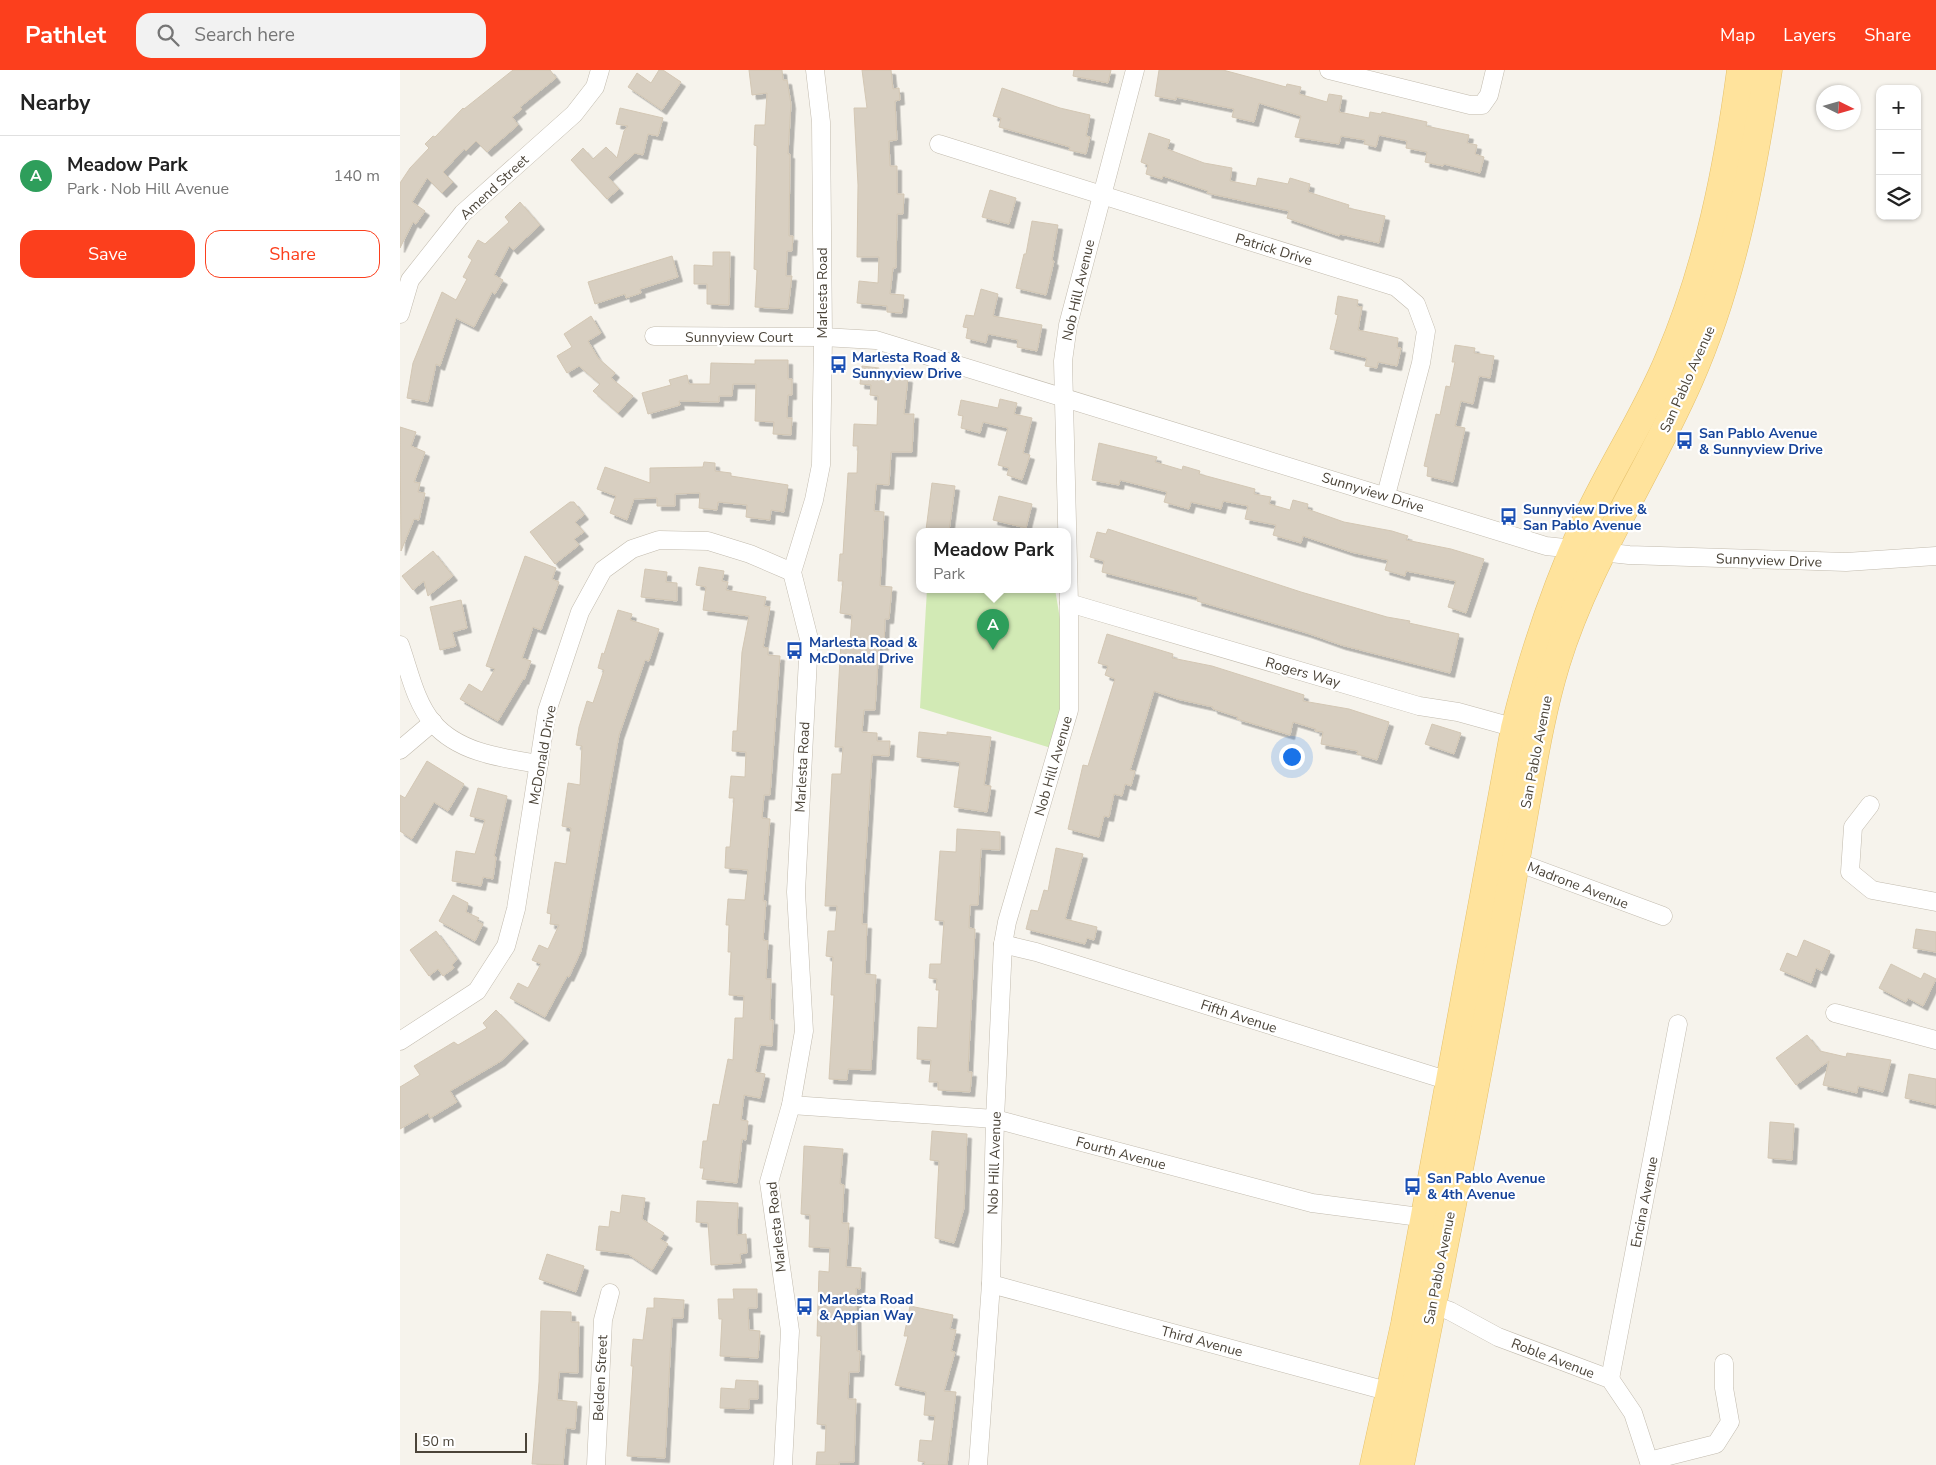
<!DOCTYPE html>
<html lang="en">
<head>
<meta charset="utf-8">
<style>
	body { margin:0; font-family:"Nunito Sans",sans-serif; background:#f2f2f2; color:#222 }
	.controls { position:absolute; right:15px; top:15px; display:grid; overflow:hidden; border-radius:10px; box-shadow:0 1px 4px #0004 }
	.controls button { width:45px; height:45px; display:grid; place-items:center; padding:0; border:0; border-bottom:1px solid #e0e0e0; background:#fff; color:#222; font:25px sans-serif }
	.compass { position:absolute; left:1416px; top:15px; width:45px; height:45px; border-radius:50%; background:#fff; box-shadow:0 1px 4px #0004; rotate:95deg }
	.scale { position:absolute; left:15px; bottom:12px; width:112px; box-sizing:border-box; padding-left:5px; border:2px solid #4b4439; border-top:0; font-size:14px; line-height:18px; white-space:nowrap; color:#4b4439; -webkit-text-stroke:4px #fff; paint-order:stroke }
	.you { position:absolute; left:891px; top:686px; width:18px; height:18px; margin:-12px; border:4px solid #fff; border-radius:50%; background:#1a73e8; box-shadow:0 0 0 8px #1a73e833 }
	.badge { display:grid; place-items:center; width:32px; height:32px; border-radius:50%; background:#fc3f1d; color:#fff; font-size:16px; font-weight:700 }
	.pin { position:absolute; translate:-50% -41px; filter:drop-shadow(0 1px 2px #0008) }
	.pin::after { content:''; position:absolute; top:26px; width:18px; height:15px; background:inherit; clip-path:polygon(0 0,100% 0,50% 100%) }
	.popup { position:absolute; left:516px; top:458px; width:155px; height:65px; box-sizing:border-box; display:grid; place-content:center; border-radius:10px; background:#fff; filter:drop-shadow(0 1px 4px #0005); font-size:16px; white-space:nowrap; color:#767676 }
	.popup b { font-size:19px; color:#222 }
	.popup::after { content:''; position:absolute; left:50%; top:100%; margin-left:-10px; border:10px solid transparent; border-top-color:#fff }
	.list { margin:0; padding:0; list-style:none }
	h2 { display:flex; justify-content:space-between; align-items:center; height:65px; margin:0; padding:0 20px; font-size:21px }
	h2 small { font-size:16px; font-weight:400; color:#767676 }
	.list li { display:grid; grid-template-columns:32px 1fr auto; gap:15px; align-items:center; box-sizing:border-box; height:80px; padding:0 20px; border-top:1px solid #e0e0e0 }
	.list b { display:block; font-size:19px; white-space:nowrap }
	.list p { margin:0; font-size:16px; white-space:nowrap; color:#767676 }
	.list em { font-size:16px; font-style:normal; color:#767676 }
	.actions { display:flex; gap:10px; padding:15px 20px }
	.actions a { flex:1; padding:11px 0; border:1px solid #fc3f1d; border-radius:15px; text-align:center; font-size:18px; color:#fc3f1d }
	.actions .main { background:#fc3f1d; color:#fff }
	.icon { flex:none; width:28px; height:28px; fill:none; stroke:currentColor; stroke-width:2; stroke-linecap:round; stroke-linejoin:round }
	.map { position:relative; flex:none; width:1536px; height:1395px; overflow:hidden }
	header { display:flex; align-items:center; gap:30px; box-sizing:border-box; height:70px; padding:0 25px; background:#fc3f1d; color:#fff }
	header strong { font-size:24px }
	nav { display:flex; gap:28px; margin-inline-start:auto; font-size:18px }
	.search { width:350px; height:45px; background:#f2f2f2; display:flex; align-items:center; gap:12px; box-sizing:border-box; padding:0 18px; border-radius:15px; color:#767676; font-size:19px }
	main { display:flex }
	aside { flex:1; background:#fff }
	.map>svg:first-child { display:block }
	.green { fill:#d2eab5 }
	.building { fill:#d8cfc1; stroke:#d3c7b4; filter:url(#shadow) }
	.lines { fill:none; stroke-linecap:round; stroke-linejoin:round }
	.street-casing { stroke:#c2bbae; stroke-width:19 }
	.primary-casing { stroke:#e6c16a; stroke-width:29 }
	.street { stroke:#fff; stroke-width:18 }
	.primary { stroke:#ffe39c; stroke-width:28 }
	.labels { text-anchor:middle; stroke-width:4.5; stroke-linejoin:round; paint-order:stroke }
	.street-label { font-size:14px; fill:#4b4439; stroke:#fff }
	.transit-label { font-size:14px; font-weight:bold; fill:#164399; stroke:#fff; text-anchor:start }
</style>
</head>
<body>
<header>
<strong>Pathlet</strong>
<div class="search"><svg class="icon" aria-label="search" viewBox="0 0 24 24"><circle cx="10" cy="10" r="6"/><path d="M15 15l6 6"/></svg>Search here</div>
<nav><a>Map</a><a>Layers</a><a>Share</a></nav>
</header>
<main>
<aside>
<h2>Nearby<small></small></h2>
<ul class="list">
<li><span class="badge" style="background:#2e9e5b">A</span><div><b>Meadow Park</b><p>Park · Nob Hill Avenue</p></div><em>140 m</em></li>
</ul>
<div class="actions"><a class="main">Save</a><a>Share</a></div>
</aside>
<div class="map">
<svg width="1536" height="1395" viewBox="0 0 1536 1395">
	<defs>
		<filter id="shadow"><feDropShadow dx="4.5" dy="4.5" stdDeviation="0" flood-color="#0004"/></filter>
	</defs>
	<rect width="100%" height="100%" fill="#f6f3ec"/>
	<polygon class="green" points="527,519 655,519 661,555 663,627 651,678 520,638"/>
	<g class="building">
		<polygon points="113,0 150,0 156,8 120,37 122,39 112,47 118,55 87,82 76,71 66,81 64,79 43,102 53,112 42,123 27,108 12,132 25,141 16,154 13,152 0,178 0,113 10,98 29,78 25,74 33,66 35,67 63,38 64,39"/>
		<polygon points="259,0 263,0 281,12 262,40 228,17 237,3 251,13"/>
		<polygon points="349,0 382,0 383,10 387,10 391,34 388,84 390,84 389,166 393,166 392,181 387,181 386,206 392,206 388,239 355,237 357,200 354,199 357,76 354,75 355,55 365,55 367,23 352,25"/>
		<polygon points="462,0 491,0 493,19 499,18 500,30 495,31 497,70 489,71 490,96 497,96 497,124 504,124 503,144 497,144 496,198 493,198 490,224 504,225 502,243 487,242 487,236 457,233 459,211 478,213 479,187 457,187 458,115 454,38 467,38"/>
		<polygon points="674,0 711,0 708,13 673,6"/>
		<polygon points="759,0 823,0 886,17 887,14 901,17 899,24 927,32 929,24 942,26 939,42 969,48 970,42 981,44 982,42 1027,52 1026,56 1069,65 1067,73 1077,75 1075,84 1084,87 1080,103 1044,94 1043,96 1025,92 1027,82 1006,78 1007,71 979,65 976,77 964,74 965,70 941,66 939,74 895,67 901,46 859,33 854,52 832,47 834,39 776,27 776,30 755,26"/>
		<polygon points="602,18 660,38 690,45 686,66 690,67 686,84 669,80 670,77 599,57 601,48 593,46"/>
		<polygon points="220,38 263,48 258,66 248,64 243,85 235,83 208,107 219,119 207,129 171,90 183,78 193,89 206,77 217,88 224,61 228,56 216,54"/>
		<polygon points="749,63 770,70 767,79 804,93 832,98 830,111 856,116 858,108 888,114 890,108 910,114 908,122 949,135 948,138 985,146 979,173 940,164 939,166 887,148 889,141 807,123 808,121 763,106 762,109 746,104 748,95 741,92"/>
		<polygon points="590,120 616,128 609,154 582,147"/>
		<polygon points="120,132 140,155 113,180 109,176 94,205 103,210 95,224 92,222 74,257 56,248 40,296 36,294 28,332 7,328 13,293 42,222 56,230 67,209 63,207 72,190 68,187 78,170 85,174 109,152 105,147"/>
		<polygon points="632,151 658,155 652,190 654,191 646,225 616,218 624,184 626,184"/>
		<polygon points="313,182 330,182 329,235 307,234 307,214 294,214 294,195 313,196"/>
		<polygon points="272,186 278,207 240,219 241,223 226,228 225,224 195,234 188,212"/>
		<polygon points="581,219 598,224 593,246 642,255 637,281 617,277 618,270 588,264 586,273 566,268 568,258 563,257 566,245 574,246"/>
		<polygon points="938,226 958,230 957,236 962,237 958,260 998,268 997,278 1001,278 997,296 978,292 977,298 965,296 967,288 930,279 938,245 935,244"/>
		<polygon points="191,246 201,263 188,271 198,288 215,303 211,308 233,326 218,343 193,321 200,314 179,296 167,303 157,286 172,277 164,264"/>
		<polygon points="1055,275 1075,278 1074,283 1094,286 1090,308 1079,306 1073,334 1061,331 1055,356 1065,358 1053,412 1027,406 1028,397 1024,396 1036,344 1040,345 1046,316 1050,317 1055,292 1052,292"/>
		<polygon points="355,290 388,290 388,309 392,309 392,325 388,325 387,348 392,348 391,365 373,364 374,352 355,351 356,314 333,314 332,326 319,326 319,332 279,331 280,335 248,344 242,323 271,315 269,310 287,305 289,314 310,314 311,293 355,294"/>
		<polygon points="462,296 479,298 478,305 508,308 504,344 514,344 512,382 491,382 489,415 476,414 474,441 484,442 480,516 492,517 489,549 485,549 484,576 479,575 475,640 464,640 462,662 477,663 477,671 490,671 489,686 472,685 464,813 462,854 467,854 465,904 476,905 471,1000 448,999 447,1010 429,1009 434,925 431,925 433,887 426,886 428,861 435,861 437,836 425,836 432,704 441,704 443,677 435,677 441,572 450,572 452,545 440,543 443,511 438,511 440,484 443,484 448,403 457,403 458,376 453,376 454,354 477,355 478,326 470,325 471,315 460,314"/>
		<polygon points="600,329 617,333 614,344 632,348 623,383 630,385 622,410 607,405 609,398 598,395 608,358 583,352 580,363 561,358 563,346 558,345 561,330 598,338"/>
		<polygon points="0,357 16,362 11,376 25,382 14,412 20,413 18,422 25,423 19,450 14,449 1,481"/>
		<polygon points="699,373 757,387 755,392 782,400 783,396 800,401 799,404 855,419 854,424 871,427 869,434 890,440 893,430 908,434 907,439 944,452 992,461 1008,466 1006,470 1051,479 1084,489 1066,543 1048,537 1056,511 1006,501 1005,506 985,500 988,490 951,482 903,466 901,473 873,465 876,455 845,449 848,436 823,431 821,439 791,432 789,439 764,432 767,422 720,410 719,415 692,410"/>
		<polygon points="304,392 315,393 315,401 331,403 331,406 388,415 384,442 371,440 370,450 346,447 347,435 318,432 317,440 299,438 300,423 275,424 275,436 257,436 257,428 234,429 227,450 210,443 216,426 197,419 205,397 250,413 250,398 303,397"/>
		<polygon points="532,413 555,416 549,461 526,460"/>
		<polygon points="599,426 632,434 626,458 593,450"/>
		<polygon points="170,432 174,432 184,445 175,452 184,462 174,469 179,475 155,494 130,462"/>
		<polygon points="708,459 901,522 987,547 1010,551 1009,553 1059,564 1050,603 941,575 907,563 797,531 798,527 702,502 704,491 690,487 697,462 706,464"/>
		<polygon points="33,481 53,506 28,526 24,511 13,520 2,506"/>
		<polygon points="125,486 156,498 152,509 159,512 141,560 133,557 122,588 131,591 124,610 123,609 98,651 60,629 69,614 82,622 95,599 86,596"/>
		<polygon points="299,497 324,501 322,511 328,512 326,520 366,527 364,536 370,537 363,577 368,578 368,585 380,586 370,725 364,725 362,748 370,749 363,831 366,831 363,870 368,871 366,909 371,909 370,950 373,950 372,976 360,975 355,1002 365,1004 360,1028 344,1025 341,1050 348,1051 346,1070 342,1069 337,1113 302,1109 304,1098 300,1098 303,1071 307,1071 313,1034 319,1035 328,989 333,990 335,948 343,948 344,926 329,925 331,882 328,882 329,855 326,855 328,829 345,830 348,800 325,798 326,777 330,777 334,728 329,728 331,706 345,707 346,682 332,681 333,661 337,661 342,582 349,546 303,540 306,517 296,515"/>
		<polygon points="245,499 267,502 266,512 277,513 277,531 241,527"/>
		<polygon points="61,530 67,558 52,562 56,576 40,580 30,537"/>
		<polygon points="218,540 232,544 230,550 259,559 249,591 245,590 219,665 181,881 169,907 167,906 145,947 110,928 118,913 128,918 141,894 132,890 139,875 148,879 159,855 150,854 151,844 147,843 155,792 166,794 171,758 162,756 168,713 180,715 182,676 176,675 179,657 187,631 193,633 204,600 198,598 202,583 204,584"/>
		<polygon points="707,564 773,584 772,588 812,596 904,625 903,631 949,639 989,652 977,690 957,684 958,681 921,674 923,662 915,661 916,659 893,652 890,665 837,649 838,647 813,639 813,637 777,629 754,621 730,700 735,701 731,716 725,714 722,726 714,724 709,747 704,746 699,767 668,759 683,695 688,696 715,609 705,605 708,596 698,593"/>
		<polygon points="1032,654 1061,663 1054,684 1025,674"/>
		<polygon points="519,662 547,665 547,662 591,667 584,715 591,716 587,742 554,737 560,692 517,687"/>
		<polygon points="27,691 64,714 48,741 34,732 12,769 0,761 0,725 5,728"/>
		<polygon points="78,718 107,726 94,786 96,787 93,809 83,807 81,816 52,811 56,781 75,784 85,750 70,746"/>
		<polygon points="557,759 600,762 600,780 581,779 578,835 570,835 569,858 575,859 568,1002 572,1002 570,1022 538,1020 538,1012 529,1012 531,990 517,989 518,957 537,958 539,920 536,920 537,909 529,908 530,894 541,894 544,851 535,850 540,781 556,782"/>
		<polygon points="656,778 683,784 665,849 697,857 694,870 687,868 685,874 626,859 631,840 638,841 644,820 648,821"/>
		<polygon points="53,825 68,833 66,842 79,848 77,851 83,854 75,871 39,851"/>
		<polygon points="1516,859 1536,862 1536,882 1513,878"/>
		<polygon points="36,861 57,889 52,895 54,898 43,906 38,899 29,906 10,880"/>
		<polygon points="1404,870 1430,881 1422,901 1416,898 1411,913 1380,900 1387,883 1397,887"/>
		<polygon points="1491,894 1521,909 1524,903 1536,909 1523,936 1508,928 1506,932 1479,918"/>
		<polygon points="96,940 124,969 101,991 50,1021 57,1032 30,1048 28,1043 0,1059 0,1017 20,1005 14,996 54,972 58,975 87,958 83,953"/>
		<polygon points="1407,965 1420,981 1446,987 1447,983 1491,990 1483,1022 1458,1016 1457,1023 1423,1015 1429,991 1396,1015 1376,988"/>
		<polygon points="1509,1004 1536,1009 1536,1035 1505,1028"/>
		<polygon points="1370,1052 1394,1054 1392,1090 1368,1088"/>
		<polygon points="532,1061 567,1064 564,1138 554,1173 535,1168 539,1091 530,1090"/>
		<polygon points="404,1076 443,1079 440,1114 444,1115 442,1153 449,1153 446,1197 461,1198 460,1219 456,1218 457,1281 460,1281 459,1302 449,1302 448,1329 456,1329 454,1392 439,1392 439,1395 416,1395 417,1382 425,1382 426,1355 417,1354 421,1266 417,1266 419,1201 429,1202 430,1178 409,1177 410,1145 401,1144"/>
		<polygon points="222,1125 245,1128 242,1149 264,1163 260,1169 268,1174 252,1200 228,1184 196,1180 199,1156 209,1157 211,1141 220,1143"/>
		<polygon points="297,1131 338,1133 337,1165 346,1164 347,1183 340,1184 341,1193 311,1195 308,1153 296,1152"/>
		<polygon points="147,1184 184,1196 176,1222 139,1209"/>
		<polygon points="333,1219 357,1219 357,1238 348,1238 349,1260 360,1261 358,1288 320,1286 322,1249 319,1249 318,1229 334,1229"/>
		<polygon points="254,1228 284,1230 283,1248 272,1248 265,1388 227,1386 233,1296 231,1296 233,1269 243,1270 247,1238 254,1238"/>
		<polygon points="510,1236 553,1245 550,1259 556,1260 551,1281 555,1282 544,1321 556,1322 547,1395 524,1395 525,1392 518,1391 520,1370 532,1371 535,1346 524,1345 526,1322 495,1315 508,1266 504,1266"/>
		<polygon points="141,1241 171,1242 171,1252 179,1252 178,1303 159,1302 157,1330 177,1332 175,1359 166,1358 163,1395 132,1394 139,1312"/>
		<polygon points="336,1310 358,1311 358,1329 349,1329 349,1339 320,1338 321,1318 335,1319"/>
	</g>
	<g class="lines">
		<defs>
			<g id="street">
				<polyline points="929,0 1070,35 1082,35 1089,25 1095,0"/>
				<polyline points="539,74 996,217 1016,234 1026,261 1021,293 986,425"/>
				<polyline points="0,244 10,210 63,143 174,44 195,17 200,0"/>
				<polyline points="254,266 423,267 476,270 1146,476 1229,485 1446,492 1536,486"/>
				<polyline points="669,533 1019,636 1058,642 1123,660"/>
				<path d="M0,575C9,600 15,632 33,653C59,683 102,688 139,694"/>
				<polyline points="0,680 33,652"/>
				<polyline points="1470,735 1453,757 1450,802 1472,820 1536,832"/>
				<polyline points="1106,788 1263,846"/>
				<polyline points="603,874 636,882 1059,1014"/>
				<polyline points="1435,943 1536,970"/>
				<polyline points="0,971 77,921 106,876 116,839 147,641 180,542 203,500 232,479 259,470 308,471 350,484 392,502"/>
				<polyline points="391,1035 595,1049 912,1133 1035,1149"/>
				<polyline points="591,1214 998,1324"/>
				<polyline points="1024,1232 1050,1241 1098,1267 1210,1309 1233,1343 1250,1395"/>
				<polyline points="1210,1309 1278,954"/>
				<polyline points="1249,1391 1316,1374 1330,1352 1324,1318 1324,1293"/>
				<polyline points="196,1395 203,1250 210,1223"/>
				<polyline points="383,1395 390,1261 369,1112 391,1035 404,961 396,822 409,569 392,502 414,430 421,395 423,267 421,52 415,0"/>
				<polyline points="578,1395 591,1214 595,1049 603,874 607,852 669,640 669,533 663,291 668,255 735,0"/>
			</g>
			<g id="primary">
				<path d="M974,1395L1005,1254L1115,658C1132,589 1154,522 1183,458C1209,400 1245,347 1269,289C1308,198 1328,98 1341,0"/>
				<path d="M1000,1395C1033,1231 1067,1066 1096,901C1105,848 1115,796 1124,743C1133,693 1141,642 1156,593C1187,492 1247,406 1289,310C1332,212 1352,105 1368,0"/>
			</g>
		</defs>
		<use href="#street" class="street-casing"/>
		<use href="#primary" class="primary-casing"/>
		<use href="#street" class="street"/>
		<use href="#primary" class="primary"/>
	</g>
	<defs>
		<symbol id="bus-bare" viewBox="-9 -9 18 18"><path d="M-5-6H5V4H4V6H2V4H-2V6H-4V4H-5ZM-3.5-4V0h7V-4ZM-3.5 1.2v1.5H-2V1.2ZM2 1.2v1.5H3.5V1.2Z" fill="#1a4fb4" stroke="#fff" stroke-width="2.5" paint-order="stroke"/></symbol>
	</defs>
	<g fill-rule="evenodd">
		<use href="#bus-bare" x="426" y="282" width="25" height="25"/>
		<use href="#bus-bare" x="1272" y="358" width="25" height="25"/>
		<use href="#bus-bare" x="1096" y="434" width="25" height="25"/>
		<use href="#bus-bare" x="382" y="568" width="25" height="25"/>
		<use href="#bus-bare" x="1000" y="1104" width="25" height="25"/>
		<use href="#bus-bare" x="392" y="1224" width="25" height="25"/>
	</g>
	<g class="labels">
		<g class="street-label">
			<text transform="translate(94 117) rotate(-43)" y="5">Amend Street</text>
			<text transform="translate(874 179) rotate(17)" y="5">Patrick Drive</text>
			<text transform="translate(678 220) rotate(-77)" y="5">Nob Hill Avenue</text>
			<text transform="translate(422 223) rotate(-90)" y="5">Marlesta Road</text>
			<text x="339" y="272">Sunnyview Court</text>
			<text transform="translate(1287 309) rotate(-66)" y="5">San Pablo Avenue</text>
			<text transform="translate(973 422) rotate(17)" y="5">Sunnyview Drive</text>
			<text transform="translate(1369 490) rotate(2)" y="5">Sunnyview Drive</text>
			<text transform="translate(903 602) rotate(16)" y="5">Rogers Way</text>
			<text transform="translate(1136 682) rotate(-79)" y="5">San Pablo Avenue</text>
			<text transform="translate(142 685) rotate(-80)" y="5">McDonald Drive</text>
			<text transform="translate(653 696) rotate(-74)" y="5">Nob Hill Avenue</text>
			<text transform="translate(402 697) rotate(-87)" y="5">Marlesta Road</text>
			<text transform="translate(1178 815) rotate(21)" y="5">Madrone Avenue</text>
			<text transform="translate(839 946) rotate(18)" y="5">Fifth Avenue</text>
			<text transform="translate(721 1083) rotate(15)" y="5">Fourth Avenue</text>
			<text transform="translate(594 1093) rotate(-88)" y="5">Nob Hill Avenue</text>
			<text transform="translate(1244 1132) rotate(-79)" y="5">Encina Avenue</text>
			<text transform="translate(376 1157) rotate(-96)" y="5">Marlesta Road</text>
			<text transform="translate(1039 1198) rotate(-79)" y="5">San Pablo Avenue</text>
			<text transform="translate(802 1271) rotate(15)" y="5">Third Avenue</text>
			<text transform="translate(1153 1288) rotate(21)" y="5">Roble Avenue</text>
			<text transform="translate(200 1308) rotate(-87)" y="5">Belden Street</text>
		</g>
		<g class="transit-label">
			<text x="452" y="292">Marlesta Road &amp;<tspan x="452" dy="16">Sunnyview Drive</tspan></text>
			<text x="1299" y="368">San Pablo Avenue<tspan x="1299" dy="16">&amp; Sunnyview Drive</tspan></text>
			<text x="1123" y="444">Sunnyview Drive &amp;<tspan x="1123" dy="16">San Pablo Avenue</tspan></text>
			<text x="409" y="577">Marlesta Road &amp;<tspan x="409" dy="16">McDonald Drive</tspan></text>
			<text x="1027" y="1113">San Pablo Avenue<tspan x="1027" dy="16">&amp; 4th Avenue</tspan></text>
			<text x="419" y="1234">Marlesta Road<tspan x="419" dy="16">&amp; Appian Way</tspan></text>
		</g>
	</g>
</svg>
<div class="controls">
<button>+</button>
<button>−</button>
<button><svg class="icon" aria-label="layers" viewBox="0 0 24 24"><path d="M12 4l9 5-9 5-9-5zM3 14l9 5 9-5"/></svg></button>
</div>
<svg class="compass" viewBox="-18 -18 36 36"><path d="M0-13l5 13h-10z" fill="#e53935"/><path d="M0 13l5-13h-10z" fill="#767676"/></svg>
<div class="scale">50 m</div>
<div class="you"></div>
<div class="pin badge" style="left:593px;top:580px;background:#2e9e5b">A</div>
<div class="popup"><b>Meadow Park</b>Park</div>
</div>
</main>
</body>
</html>
